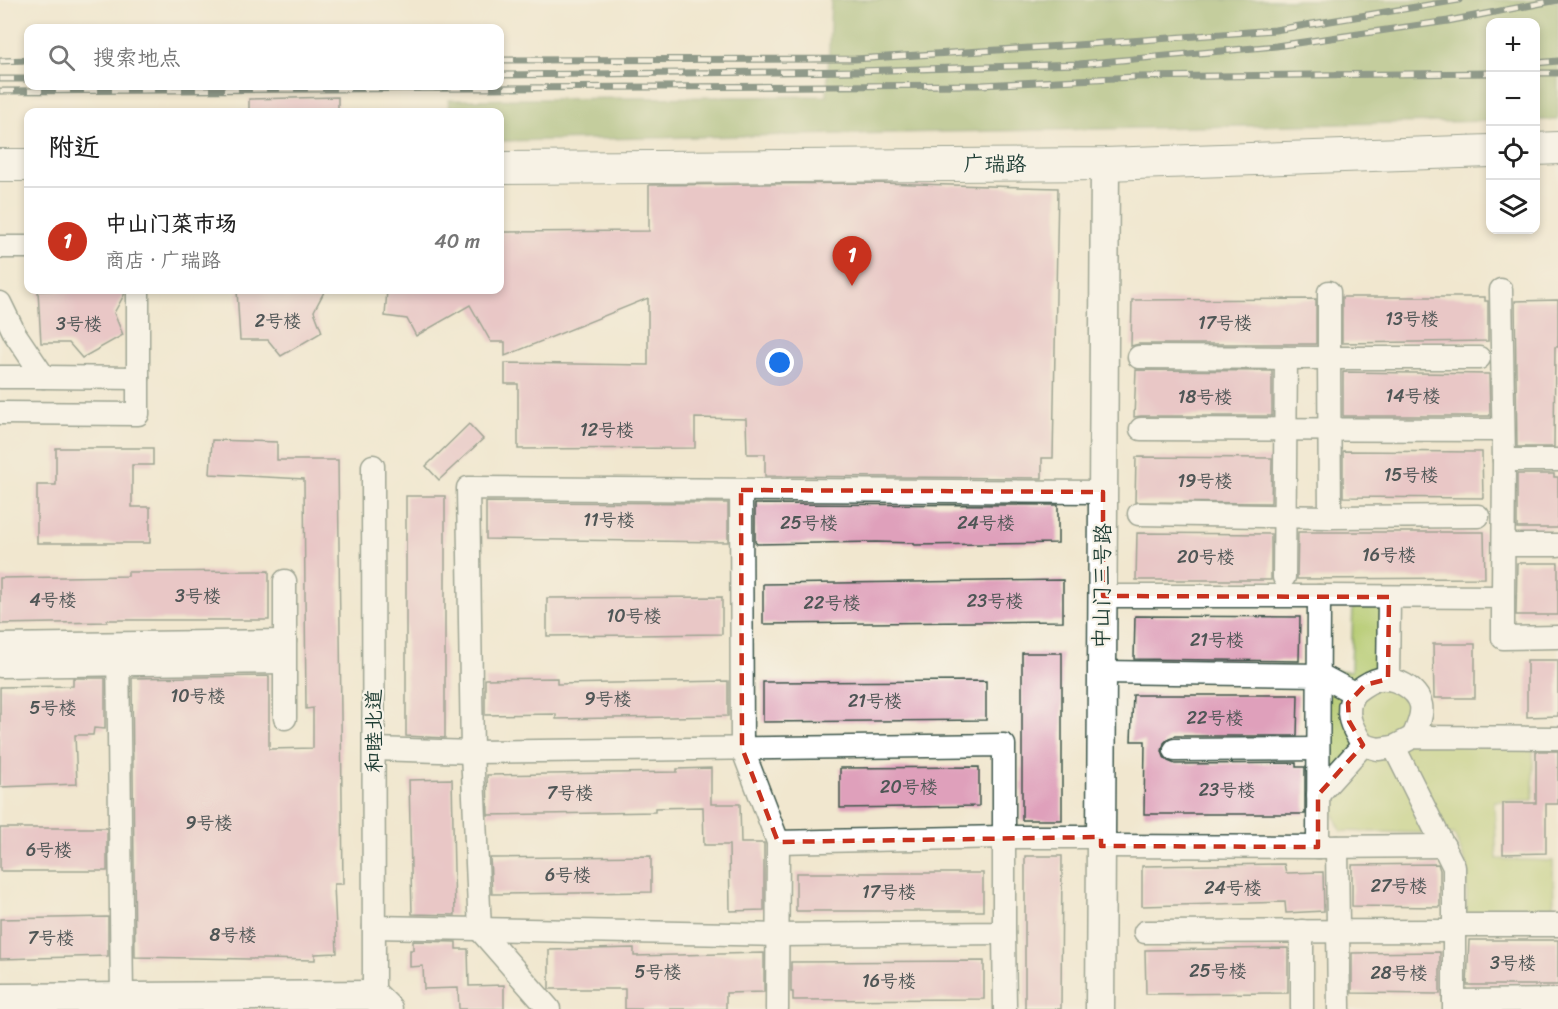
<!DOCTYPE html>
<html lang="zh">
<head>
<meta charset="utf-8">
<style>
	body { margin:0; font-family:Sriracha,"LXGW WenKai TC",sans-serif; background:#f2f2f2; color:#222 }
	.controls { position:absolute; right:18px; top:18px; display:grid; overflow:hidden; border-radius:12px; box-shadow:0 3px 9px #0003 }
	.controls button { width:54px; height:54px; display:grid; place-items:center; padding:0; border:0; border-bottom:2px solid #e0e0e0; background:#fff; color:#222; font:30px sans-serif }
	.you { position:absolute; left:780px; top:363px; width:21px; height:21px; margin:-15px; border:4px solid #fff; border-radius:50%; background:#1a73e8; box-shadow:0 0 0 9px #1a73e833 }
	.badge { display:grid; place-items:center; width:39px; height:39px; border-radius:50%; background:#c8321e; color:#fff; font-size:20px; font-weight:700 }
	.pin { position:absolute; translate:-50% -50px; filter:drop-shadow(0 2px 3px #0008) }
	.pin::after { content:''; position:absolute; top:32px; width:21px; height:18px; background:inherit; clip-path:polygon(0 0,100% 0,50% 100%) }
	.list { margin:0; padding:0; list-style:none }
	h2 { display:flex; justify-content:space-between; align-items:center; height:78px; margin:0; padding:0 24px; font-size:26px }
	h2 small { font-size:20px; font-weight:400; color:#767676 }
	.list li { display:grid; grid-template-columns:39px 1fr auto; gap:18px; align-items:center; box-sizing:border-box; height:108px; padding:0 24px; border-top:2px solid #e0e0e0 }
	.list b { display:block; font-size:22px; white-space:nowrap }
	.list p { margin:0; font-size:20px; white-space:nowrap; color:#767676 }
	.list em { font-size:20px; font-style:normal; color:#767676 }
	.icon { flex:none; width:33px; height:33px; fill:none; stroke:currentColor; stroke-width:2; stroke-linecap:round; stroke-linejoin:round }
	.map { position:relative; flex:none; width:1558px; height:1009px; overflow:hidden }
	.search { position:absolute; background:#fff; box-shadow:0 3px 9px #0003; left:24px; top:24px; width:480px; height:66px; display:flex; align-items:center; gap:15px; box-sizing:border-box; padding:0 21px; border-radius:12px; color:#767676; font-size:22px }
	.panel { position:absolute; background:#fff; box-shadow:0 3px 9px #0003; left:24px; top:108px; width:480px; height:186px; border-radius:12px }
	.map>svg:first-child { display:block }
	.green { fill:#b3c96d; stroke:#698350; stroke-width:1.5 }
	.forest { fill:#8ead60; stroke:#56754a; stroke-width:1.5 }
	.building { fill:#dfa0bb }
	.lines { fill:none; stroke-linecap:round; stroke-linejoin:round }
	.minor-casing { stroke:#3e564b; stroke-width:25 }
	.tertiary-casing { stroke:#3e564b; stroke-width:31 }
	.secondary-casing { stroke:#3e564b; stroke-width:34 }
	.minor { stroke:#fff; stroke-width:22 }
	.tertiary { stroke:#fff; stroke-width:28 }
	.secondary { stroke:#fff; stroke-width:32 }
	.rail-casing { stroke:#1f3d34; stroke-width:7 }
	.rail { stroke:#f7f3e8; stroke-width:4.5; stroke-dasharray:14; stroke-linecap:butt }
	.marked { fill:none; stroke:#c8321e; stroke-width:4.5; stroke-dasharray:12 8; stroke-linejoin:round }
	.labels { text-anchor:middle; stroke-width:4.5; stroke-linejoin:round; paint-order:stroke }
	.number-label { font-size:18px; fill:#4f5656 }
	.street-label { font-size:21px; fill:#1f3d34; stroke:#f7f3e8 }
</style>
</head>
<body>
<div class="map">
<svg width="1558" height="1009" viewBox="0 0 1558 1009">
	<rect width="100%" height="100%" fill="#f7f3e8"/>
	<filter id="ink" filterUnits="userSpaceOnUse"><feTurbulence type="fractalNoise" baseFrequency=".0167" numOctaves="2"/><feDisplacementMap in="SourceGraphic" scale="12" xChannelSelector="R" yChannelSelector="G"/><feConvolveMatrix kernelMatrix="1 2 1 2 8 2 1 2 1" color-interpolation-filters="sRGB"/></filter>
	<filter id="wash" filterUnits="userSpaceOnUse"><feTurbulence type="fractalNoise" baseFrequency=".008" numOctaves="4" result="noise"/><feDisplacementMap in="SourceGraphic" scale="24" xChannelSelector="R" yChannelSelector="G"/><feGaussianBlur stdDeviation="1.35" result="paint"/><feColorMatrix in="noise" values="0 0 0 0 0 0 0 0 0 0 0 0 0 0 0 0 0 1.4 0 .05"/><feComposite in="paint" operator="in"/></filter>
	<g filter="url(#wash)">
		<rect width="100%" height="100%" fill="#f1e7cf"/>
		<polygon class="green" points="1353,603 1384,603 1382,672 1429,727 1533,747 1533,800 1494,801 1497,859 1553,861 1554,915 1466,916 1468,870 1454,834 1341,831 1333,813 1323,781 1327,670 1351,671"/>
		<polygon class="forest" points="831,0 1558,0 1558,120 1536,120 1536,22 1490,22 1490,121 500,141 500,112 450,112 449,100 827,96"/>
		<g id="blocks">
			<g class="building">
				<polygon points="338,97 338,112 249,112 249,99"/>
				<polygon points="879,183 1058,188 1053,458 1042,458 1042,478 765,476 765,454 747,454 746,419 695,418 695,448 518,449 518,384 505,384 505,363 648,365 648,298 505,356 505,342 491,342 470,305 416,336 407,319 385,316 387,290 500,290 500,232 649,231 649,185"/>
				<polygon points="64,290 125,290 124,295 114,313 123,335 82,358 69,343 41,343 38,291"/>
				<polygon points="237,290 325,290 314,311 322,332 281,356 268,340 240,340"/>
				<polygon points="1342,297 1485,297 1485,301 1488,301 1488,341 1342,343"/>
				<polygon points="1316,299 1316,344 1139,344 1131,346 1132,300"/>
				<polygon points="1558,300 1558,347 1555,347 1554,447 1517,447 1515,301"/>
				<polygon points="1136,370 1272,371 1272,416 1141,416 1134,417"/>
				<polygon points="1343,372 1489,374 1490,416 1343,416"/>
				<polygon points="469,424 483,439 439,480 426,466"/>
				<polygon points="212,440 277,442 277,460 338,460 343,884 334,884 337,953 315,954 315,960 135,957 132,678 269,676 269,749 313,748 313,708 306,709 304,479 210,474"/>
				<polygon points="56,448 153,448 153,465 132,465 132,507 150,507 150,543 37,543 37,485 56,485"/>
				<polygon points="1343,451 1482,452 1483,498 1343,497"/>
				<polygon points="1136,457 1272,458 1271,503 1135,502"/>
				<polygon points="1517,474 1554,474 1554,477 1558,477 1558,528 1517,528"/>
				<polygon points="406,496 445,496 445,738 406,736"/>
				<polygon points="486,502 728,503 728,542 486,539"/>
				<polygon points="755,504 1058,505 1058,543 914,545 914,543 876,542 757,544 755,542"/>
				<polygon points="1298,532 1484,532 1485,578 1297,579"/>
				<polygon points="1137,533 1271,534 1271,580 1136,580"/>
				<polygon points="1517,563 1558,563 1558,615 1516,615"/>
				<polygon points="269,571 269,620 107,620 107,622 0,624 0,578 128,576 128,572"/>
				<polygon points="1063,580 1063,621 763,624 763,584"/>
				<polygon points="722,597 722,634 547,636 547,598"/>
				<polygon points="1135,616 1300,617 1299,661 1134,659"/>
				<polygon points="1433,644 1475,644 1475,698 1434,698"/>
				<rect x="1022" y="653" width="40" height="167"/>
				<polygon points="1527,660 1558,660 1558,716 1527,717"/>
				<polygon points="73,678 105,678 105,729 94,728 93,735 75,735 77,784 0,787 0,687 73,686"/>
				<polygon points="557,678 557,684 728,681 728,716 556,719 556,714 485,715 485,679"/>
				<polygon points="986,681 986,720 763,722 763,682"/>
				<polygon points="1133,695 1298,695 1297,736 1175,736 1169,738 1164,743 1162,751 1164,757 1168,761 1175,764 1296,763 1296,767 1305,767 1305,814 1144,814 1145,741 1131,741"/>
				<polygon points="1536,751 1558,751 1558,804 1546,804 1546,853 1503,854 1503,803 1536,803"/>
				<polygon points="979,767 979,806 840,808 840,768"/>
				<polygon points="711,768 711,804 740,804 741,843 764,843 764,910 730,911 729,845 704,845 703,807 655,808 655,812 488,815 487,775 677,772 677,769"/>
				<polygon points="452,779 455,915 412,914 409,780"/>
				<rect x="0" y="828" width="107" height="43"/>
				<polygon points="651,856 651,892 492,894 490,858"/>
				<polygon points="1025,856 1062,856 1061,1009 1025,1009"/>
				<polygon points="1284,864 1286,873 1323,872 1324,911 1286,913 1285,902 1142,906 1142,866"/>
				<polygon points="1438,864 1440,870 1440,907 1352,906 1352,865"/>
				<rect x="796" y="873" width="187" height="38"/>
				<polygon points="108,917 108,956 0,959 0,919"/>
				<polygon points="1469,940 1558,940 1558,985 1467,985"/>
				<polygon points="413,941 456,942 456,949 468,949 469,986 504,985 504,1009 459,1009 458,988 424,989 423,966 410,967 410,950 413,950"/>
				<polygon points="634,948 634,956 764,953 764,992 726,993 726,1009 625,1009 625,989 549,989 549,950"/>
				<polygon points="1288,948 1288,993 1146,994 1145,950"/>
				<polygon points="1440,952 1440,994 1352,993 1352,953"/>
				<polygon points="984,961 984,999 793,1000 793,992 791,992 791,962"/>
			</g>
		</g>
	</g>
	<g filter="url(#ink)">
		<use href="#blocks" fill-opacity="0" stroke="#3e564b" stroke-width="1.5"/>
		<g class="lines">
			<defs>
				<g id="minor">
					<polyline points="0,247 28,247"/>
					<polyline points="1329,292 1329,358 1479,358"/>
					<polyline points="0,303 15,334 44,377 0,377"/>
					<polyline points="1139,357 1329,358 1330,517 1478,516"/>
					<polyline points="44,377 138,378"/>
					<polyline points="0,413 138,414 138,290"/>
					<polyline points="1141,429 1503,430"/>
					<polyline points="1504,460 1558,460"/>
					<polyline points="373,466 374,995"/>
					<polyline points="741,490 742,748 778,842 777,1009"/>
					<polyline points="1139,514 1330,517"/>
					<polyline points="1504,545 1558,545"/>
					<polyline points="1284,577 1286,358"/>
					<polyline points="285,581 285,718"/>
					<polyline points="1103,596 1319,596"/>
					<polyline points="1503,597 1503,638 1558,637"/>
					<polyline points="118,644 122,998"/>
					<polyline points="0,645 285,641"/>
					<polyline points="0,666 284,662"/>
					<path d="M1102,672L1320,675L1354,693C1361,688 1369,681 1379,679C1395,677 1417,688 1421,705C1423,716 1417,728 1413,737"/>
					<polyline points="1388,679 1389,597"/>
					<path d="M1354,693C1343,713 1352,728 1363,745L1378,749L1394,747"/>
					<polyline points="374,749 472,752 1004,745 1004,933 778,935 374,927"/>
					<polyline points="1175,750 1318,749"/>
					<polyline points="1318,795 1363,745"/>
					<polyline points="778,842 1003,837 1101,837"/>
					<polyline points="1101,846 1318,847"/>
					<polyline points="1444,846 1318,847 1319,596 1503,597 1504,460 1501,290"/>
					<polyline points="1337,847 1339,1009"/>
					<polyline points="1455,925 1558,925"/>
					<polyline points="1302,931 1302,1009"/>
					<polyline points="1145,932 1455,931"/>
					<polyline points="1004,933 1005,1009"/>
					<polyline points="1454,1001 1558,1000"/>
					<polyline points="549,1009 480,930 472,752 468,488 1103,492"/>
					<polyline points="1454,1009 1454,867 1394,747 1413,737 1558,738"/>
				</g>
				<g id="tertiary">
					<polyline points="0,998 374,995 388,1009"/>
					<polyline points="1100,1009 1105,164"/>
				</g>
				<g id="secondary">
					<polyline points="1536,149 1558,148"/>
					<polyline points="0,165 28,165"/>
					<polyline points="500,168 1105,164 1490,151"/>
				</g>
			</defs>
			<use href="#minor" class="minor-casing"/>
			<use href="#tertiary" class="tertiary-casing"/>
			<use href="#secondary" class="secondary-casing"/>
			<use href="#minor" class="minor"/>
			<use href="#tertiary" class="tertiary"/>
			<use href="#secondary" class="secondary"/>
			<defs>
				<g id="rail">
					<polyline points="500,60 855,59 1077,45 1275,30 1459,0"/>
					<polyline points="0,61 28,60"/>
					<polyline points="1536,63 1558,61"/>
					<polyline points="1536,73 1558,73"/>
					<polyline points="500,75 857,71 1079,64 1276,46 1448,21 1558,0"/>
					<polyline points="0,79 28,79"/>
					<polyline points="0,91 982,85 1134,77 1490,73"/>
				</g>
			</defs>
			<use href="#rail" class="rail-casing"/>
			<use href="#rail" class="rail"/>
		</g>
	</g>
	<path d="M0 0H1558V1009H0ZM741,490L1103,492V596L1389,597L1388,679L1365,685L1348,703L1349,721L1363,745L1318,795V847L1101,846V837L778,842L742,748Z" fill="#f1e7cf" fill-opacity=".55" fill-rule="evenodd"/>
	<path class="marked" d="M741,490L1103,492V596L1389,597L1388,679L1365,685L1348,703L1349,721L1363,745L1318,795V847L1101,846V837L778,842L742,748Z"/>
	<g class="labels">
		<g class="number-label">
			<text x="1412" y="325">13号楼</text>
			<text x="278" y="327">2号楼</text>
			<text x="1225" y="329">17号楼</text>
			<text x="79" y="330">3号楼</text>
			<text x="1413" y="402">14号楼</text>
			<text x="1205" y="403">18号楼</text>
			<text x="607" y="436">12号楼</text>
			<text x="1411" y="481">15号楼</text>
			<text x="1205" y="487">19号楼</text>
			<text x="609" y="526">11号楼</text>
			<text x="809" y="529">25号楼</text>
			<text x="986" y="529">24号楼</text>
			<text x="1389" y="561">16号楼</text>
			<text x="1206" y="563">20号楼</text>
			<text x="198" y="602">3号楼</text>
			<text x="53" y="606">4号楼</text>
			<text x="995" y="607">23号楼</text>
			<text x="832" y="609">22号楼</text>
			<text x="634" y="622">10号楼</text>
			<text x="1217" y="646">21号楼</text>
			<text x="198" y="702">10号楼</text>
			<text x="608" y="705">9号楼</text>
			<text x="875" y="707">21号楼</text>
			<text x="53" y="714">5号楼</text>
			<text x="1215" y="724">22号楼</text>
			<text x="909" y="793">20号楼</text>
			<text x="1227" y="796">23号楼</text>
			<text x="570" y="799">7号楼</text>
			<text x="209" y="829">9号楼</text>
			<text x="49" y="856">6号楼</text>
			<text x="568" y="881">6号楼</text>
			<text x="1399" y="892">27号楼</text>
			<text x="1233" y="894">24号楼</text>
			<text x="889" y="898">17号楼</text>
			<text x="233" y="941">8号楼</text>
			<text x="51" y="944">7号楼</text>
			<text x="1513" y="969">3号楼</text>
			<text x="1218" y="977">25号楼</text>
			<text x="658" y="978">5号楼</text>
			<text x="1399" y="979">28号楼</text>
			<text x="889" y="987">16号楼</text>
		</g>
		<g class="street-label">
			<text x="995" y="171">广瑞路</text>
			<text transform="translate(1102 586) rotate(-89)" y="7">中山门三号路</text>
			<text transform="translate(374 731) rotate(-90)" y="7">和睦北道</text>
		</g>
	</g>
</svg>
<div class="controls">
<button>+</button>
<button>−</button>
<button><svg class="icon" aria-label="locate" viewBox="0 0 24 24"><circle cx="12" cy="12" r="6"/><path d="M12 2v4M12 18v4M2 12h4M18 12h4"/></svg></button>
<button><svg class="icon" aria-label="layers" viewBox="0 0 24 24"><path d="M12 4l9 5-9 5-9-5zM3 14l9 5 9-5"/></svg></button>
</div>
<div class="you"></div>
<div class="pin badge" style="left:852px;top:286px">1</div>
<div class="search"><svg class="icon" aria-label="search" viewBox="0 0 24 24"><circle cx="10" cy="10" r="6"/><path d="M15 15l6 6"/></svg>搜索地点</div>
<section class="panel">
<h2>附近<small></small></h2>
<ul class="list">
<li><span class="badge">1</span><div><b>中山门菜市场</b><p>商店 · 广瑞路</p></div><em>40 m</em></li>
</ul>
</section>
</div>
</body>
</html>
